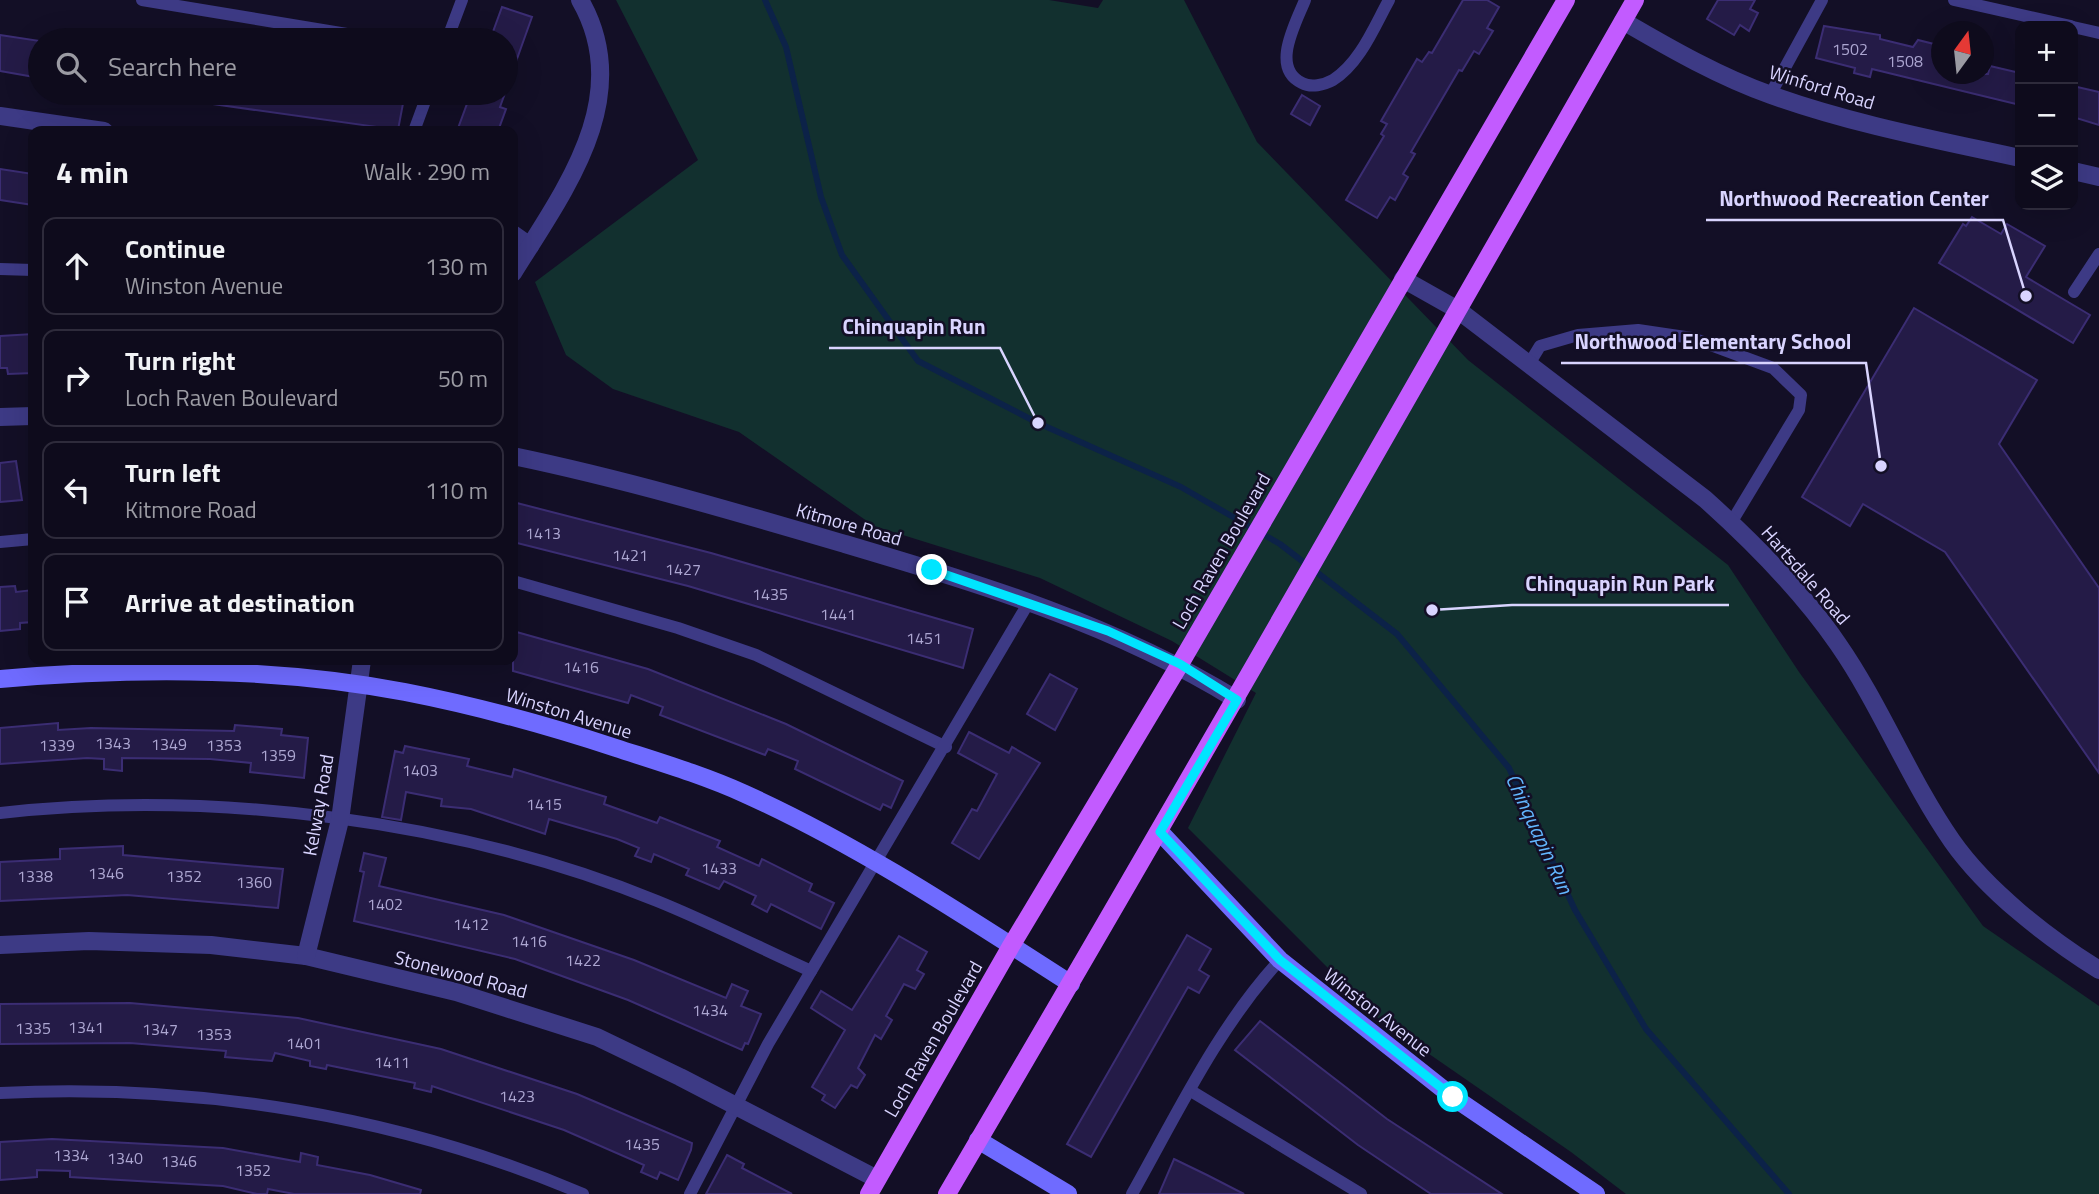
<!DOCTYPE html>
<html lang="en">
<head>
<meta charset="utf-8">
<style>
	body { margin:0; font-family:"Titillium Web",sans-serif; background:#171425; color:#f1f3f6 }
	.controls { position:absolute; right:21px; top:21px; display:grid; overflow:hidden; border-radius:14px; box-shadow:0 7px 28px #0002 }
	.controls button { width:63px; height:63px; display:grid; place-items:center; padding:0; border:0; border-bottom:2px solid #2e2b3b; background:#0e0b1c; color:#f1f3f6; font:35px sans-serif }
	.compass { position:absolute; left:1931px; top:21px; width:63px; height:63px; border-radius:50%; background:#0e0b1c; box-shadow:0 7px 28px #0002; rotate:15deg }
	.stop { position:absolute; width:21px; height:21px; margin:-16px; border:5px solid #00e5ff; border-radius:50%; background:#fff }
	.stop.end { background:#00e5ff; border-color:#fff; box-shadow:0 2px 7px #0008 }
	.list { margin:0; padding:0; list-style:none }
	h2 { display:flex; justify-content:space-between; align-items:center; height:91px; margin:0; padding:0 28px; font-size:30px }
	h2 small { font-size:23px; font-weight:400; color:#9b9ba3 }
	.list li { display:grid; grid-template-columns:46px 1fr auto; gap:21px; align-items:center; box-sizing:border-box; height:98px; margin:0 14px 14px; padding:0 14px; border:2px solid #2e2b3b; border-radius:14px }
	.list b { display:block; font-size:26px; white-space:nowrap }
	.list p { margin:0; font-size:23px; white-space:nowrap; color:#9b9ba3 }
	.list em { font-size:23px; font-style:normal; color:#9b9ba3 }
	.icon { flex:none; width:38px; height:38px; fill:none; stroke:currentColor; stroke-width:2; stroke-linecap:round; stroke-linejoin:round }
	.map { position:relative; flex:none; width:2099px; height:1194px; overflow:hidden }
	.search { position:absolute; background:#0e0b1c; box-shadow:0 7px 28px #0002; left:28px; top:28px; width:490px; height:77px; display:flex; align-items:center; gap:18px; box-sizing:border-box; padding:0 24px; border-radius:38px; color:#9b9ba3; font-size:26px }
	.panel { position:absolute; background:#0e0b1c; box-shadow:0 7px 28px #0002; left:28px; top:126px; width:490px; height:539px; border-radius:14px }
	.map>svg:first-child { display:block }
	.green { fill:#12302f }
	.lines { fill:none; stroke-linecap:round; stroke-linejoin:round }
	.stream { stroke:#0c2248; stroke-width:6 }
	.building { fill:#241b47; stroke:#3b2d73; stroke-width:2 }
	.lane { stroke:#3d3a85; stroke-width:12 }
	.street { stroke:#3d3a85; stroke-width:18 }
	.secondary { stroke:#6f6bff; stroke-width:18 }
	.primary { stroke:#c25bff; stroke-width:18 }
	.route { stroke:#00e5ff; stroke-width:9 }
	.labels { text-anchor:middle; stroke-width:5; stroke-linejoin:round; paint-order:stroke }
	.number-label { font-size:16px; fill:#aca6d1 }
	.street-label { font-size:19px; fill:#d9d4ff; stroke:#130f26 }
	.water-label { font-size:21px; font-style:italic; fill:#62b6ff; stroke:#130f26 }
	.leader { fill:none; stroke:#d9d4ff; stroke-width:2.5 }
	.callout-dot { fill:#d9d4ff; stroke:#130f26; stroke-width:2.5 }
	.callout-label { font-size:21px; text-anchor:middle; font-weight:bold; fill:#d9d4ff; stroke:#130f26; stroke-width:5; stroke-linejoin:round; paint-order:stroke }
</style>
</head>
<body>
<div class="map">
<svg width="2099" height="1194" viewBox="0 0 2099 1194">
	<rect width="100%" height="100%" fill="#130f26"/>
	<polygon class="green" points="616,0 1049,0 1098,8 1103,0 1184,0 1257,142 1468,360 1728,565 1799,672 1983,926 2099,1006 2099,1194 1626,1194 1571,1152 1380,1020 1188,828 1256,693 1172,641 1040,578 874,526 739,432 613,389 566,355 535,282 698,160"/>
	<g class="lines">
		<polyline class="stream" points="765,0 786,47 821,197 842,255 918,361 1038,423 1181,487 1280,544 1397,634 1509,768 1575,910 1646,1029 1789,1194"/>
	</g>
	<g class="building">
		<polygon points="1463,0 1487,0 1499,7 1487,28 1493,31 1479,54 1474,51 1462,71 1459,70 1411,152 1415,154 1403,174 1408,177 1395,200 1390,197 1377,218 1346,200 1384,136 1381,134 1387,124 1381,121 1417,59 1422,62 1429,52 1432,53"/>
		<polygon points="1718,0 1755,0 1750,9 1758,13 1749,31 1740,25 1734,35 1707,19"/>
		<polygon points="502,7 532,17 508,84 506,40 490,40"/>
		<polygon points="1824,26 1880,35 1880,39 1913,47 1918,40 1942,46 1942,74 1988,74 1990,66 2020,73 2020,105 1872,69 1870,77 1854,73 1855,68 1816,58"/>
		<polygon points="0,35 40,41 40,78 0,71"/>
		<polygon points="2073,86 2099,92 2099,125 2073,117"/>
		<polygon points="199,93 405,93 398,130 198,102"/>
		<polygon points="471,93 505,93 500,107 506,109 498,131 457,131"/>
		<polygon points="1302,95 1320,106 1310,125 1291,114"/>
		<polygon points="0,169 33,174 33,205 0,200"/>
		<polygon points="1972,217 2001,234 2007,224 2045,246 2026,277 2090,315 2073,343 1939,263 1963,224 1966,226"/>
		<polygon points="1914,308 2037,380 1999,444 2099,588 2099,773 1945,552 1863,504 1850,526 1802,497"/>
		<polygon points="33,334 33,373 8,374 7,368 0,368 0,336"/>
		<polygon points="16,461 22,500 0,502 0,463"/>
		<polygon points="513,502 711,553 973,629 963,668 688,586 513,542"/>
		<polygon points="15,586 16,592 33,590 33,622 20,623 20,629 0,631 0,587"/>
		<polygon points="513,631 648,669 786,724 903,781 891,808 883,804 880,810 795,769 798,761 768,749 765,755 660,715 663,707 631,695 628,703 513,671"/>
		<polygon points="1050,674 1077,689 1055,730 1027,714"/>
		<polygon points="58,723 58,730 91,728 234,731 235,725 282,729 281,735 308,738 304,778 250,772 251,763 210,759 122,758 122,771 104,769 104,759 87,758 0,764 0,728"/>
		<polygon points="969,732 1009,753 1012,747 1040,763 979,859 952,843 972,809 977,811 997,774 958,753"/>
		<polygon points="405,746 469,759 467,766 512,777 514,769 606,797 604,804 657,823 660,817 720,841 717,847 759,866 762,859 812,884 809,891 834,903 821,929 771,904 767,912 752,904 756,896 724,881 719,889 686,875 689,869 654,854 651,862 635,856 639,848 617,839 549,819 545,834 471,809 441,806 442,799 406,792 401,820 382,817 395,751 403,753"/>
		<polygon points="123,846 123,855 283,869 278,908 127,895 0,901 0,862 60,859 60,849"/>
		<polygon points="364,853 386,858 379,886 504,915 634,960 726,998 732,984 748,991 741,1006 761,1014 748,1044 745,1043 742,1050 628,1000 515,959 354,921 364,872 360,871"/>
		<polygon points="1187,935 1211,949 1199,970 1209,976 1199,993 1188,987 1091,1157 1067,1144"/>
		<polygon points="899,936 927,952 917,970 924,974 915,989 904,984 886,1016 892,1020 881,1039 875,1035 858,1068 865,1075 857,1088 851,1085 835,1108 822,1100 825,1095 812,1087 845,1030 811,1008 821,991 852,1010"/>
		<polygon points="130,1003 298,1018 441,1049 577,1094 692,1143 691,1150 678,1180 660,1172 657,1179 641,1172 644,1165 564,1130 432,1086 431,1092 414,1088 415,1083 327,1065 326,1069 310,1066 310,1061 275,1053 272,1061 225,1057 226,1051 130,1043 0,1044 0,1004"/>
		<polygon points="1260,1021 1387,1119 1502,1194 1431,1194 1358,1145 1235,1050"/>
		<polygon points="52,1139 223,1148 300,1162 301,1153 318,1157 317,1165 370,1175 421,1190 420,1194 294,1194 268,1189 267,1194 257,1194 223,1186 70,1177 70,1171 37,1170 37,1177 0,1180 0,1142"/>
		<polygon points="727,1155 744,1164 742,1168 792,1194 706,1194"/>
		<polygon points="1174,1159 1207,1175 1244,1194 1159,1194"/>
	</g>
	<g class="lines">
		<g class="lane">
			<polyline points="142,0 383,40"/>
			<path d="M1305,0C1296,23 1270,68 1302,83C1311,88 1324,85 1333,80C1360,63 1374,27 1389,0"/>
			<polyline points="1954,0 2071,26"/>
			<polyline points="2073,27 2099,33"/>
			<polyline points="447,40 462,0"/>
			<polyline points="1770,95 1822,0"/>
			<polyline points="414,131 428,93"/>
			<polyline points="0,269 33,270"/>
			<polyline points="2074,292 2099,254"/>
			<polyline points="1529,364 1540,346 1578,335 1638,330 1692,338 1773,368 1801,395 1799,410 1731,523"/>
			<polyline points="0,542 33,539"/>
			<polyline points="513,581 678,628 756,655 946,747"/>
			<path d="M0,813C212,789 459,820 657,901C709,922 760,948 811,971"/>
			<polyline points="1191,1091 1361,1194"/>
			<path d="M0,1093C198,1083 400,1116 583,1194"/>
			<polyline points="690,1194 768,1044 1029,602"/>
			<path d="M1132,1194C1177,1114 1218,1027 1280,960"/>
		</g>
		<g class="street">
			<path d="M1623,21C1671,49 1720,77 1771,95C1852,124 1937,140 2020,158"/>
			<polyline points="0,116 104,131"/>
			<polyline points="2073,171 2099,177"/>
			<polyline points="513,234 530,246"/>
			<path d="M513,273C564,191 636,97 580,0"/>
			<path d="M1403,279L1458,310L1705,499C1754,543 1801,590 1838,644C1881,706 1909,779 1952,841C1987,891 2048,938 2099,970"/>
			<polyline points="0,417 33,416"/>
			<path d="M513,456C624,479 736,512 845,544C983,585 1114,624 1237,700"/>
			<polyline points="0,945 89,941 211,945 306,956 456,992 597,1037 680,1077 877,1179"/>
			<polyline points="306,956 340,820 362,660"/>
		</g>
		<g class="secondary">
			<path d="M0,679C133,667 274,667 405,692C477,706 546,725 616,748C659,762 703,775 745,794C860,846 965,916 1071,984"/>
			<polyline points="1160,832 1280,960 1453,1097 1596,1194"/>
			<polyline points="978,1140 1068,1194"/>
		</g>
		<g class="primary">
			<polyline points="869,1194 1011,946 1180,664 1566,0"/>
			<path d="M947,1194C1180,798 1407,399 1635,0"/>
		</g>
	</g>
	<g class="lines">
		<polyline class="route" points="932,570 1108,631 1180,664 1237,700 1160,832 1280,960 1453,1097"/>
	</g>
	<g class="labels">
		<g class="number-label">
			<text x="1850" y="55">1502</text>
			<text x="1905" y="67">1508</text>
			<text x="543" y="539">1413</text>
			<text x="630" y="561">1421</text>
			<text x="683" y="575">1427</text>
			<text x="770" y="600">1435</text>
			<text x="838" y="620">1441</text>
			<text x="924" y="644">1451</text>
			<text x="581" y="673">1416</text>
			<text x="113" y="749">1343</text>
			<text x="169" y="750">1349</text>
			<text x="57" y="751">1339</text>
			<text x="224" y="751">1353</text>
			<text x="278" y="761">1359</text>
			<text x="420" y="776">1403</text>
			<text x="544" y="810">1415</text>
			<text x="719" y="874">1433</text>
			<text x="106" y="879">1346</text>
			<text x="35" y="882">1338</text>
			<text x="184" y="882">1352</text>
			<text x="254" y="888">1360</text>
			<text x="385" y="910">1402</text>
			<text x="471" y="930">1412</text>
			<text x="529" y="947">1416</text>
			<text x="583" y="966">1422</text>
			<text x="710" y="1016">1434</text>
			<text x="86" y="1033">1341</text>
			<text x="33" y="1034">1335</text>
			<text x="160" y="1035">1347</text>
			<text x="214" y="1040">1353</text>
			<text x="304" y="1049">1401</text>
			<text x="392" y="1068">1411</text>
			<text x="517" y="1102">1423</text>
			<text x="642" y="1150">1435</text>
			<text x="71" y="1161">1334</text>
			<text x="125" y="1164">1340</text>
			<text x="179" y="1167">1346</text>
			<text x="253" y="1176">1352</text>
		</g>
		<g class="street-label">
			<text transform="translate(1822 87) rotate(17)" y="7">Winford Road</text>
			<text transform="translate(849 524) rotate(16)" y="7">Kitmore Road</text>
			<text transform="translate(1221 551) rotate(-60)" y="7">Loch Raven Boulevard</text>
			<text transform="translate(1806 575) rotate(49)" y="7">Hartsdale Road</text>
			<text transform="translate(569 713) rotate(17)" y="7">Winston Avenue</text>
			<text transform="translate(318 805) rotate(-80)" y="7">Kelway Road</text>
			<text transform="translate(461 974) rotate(15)" y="7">Stonewood Road</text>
			<text transform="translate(1378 1012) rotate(38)" y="7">Winston Avenue</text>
			<text transform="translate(933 1039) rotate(-60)" y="7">Loch Raven Boulevard</text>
		</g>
		<g class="water-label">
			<text transform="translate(1539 834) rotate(65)" y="7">Chinquapin Run</text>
		</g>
	</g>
	<path class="leader" d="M2026 296L2003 220H1706M1038 423L1000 348H829M1881 466L1866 363H1561M1432 610L1512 605H1729"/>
	<g class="callout-dot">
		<circle cx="2026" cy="296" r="7"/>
		<circle cx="1038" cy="423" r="7"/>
		<circle cx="1881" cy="466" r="7"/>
		<circle cx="1432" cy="610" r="7"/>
	</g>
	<g class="callout-label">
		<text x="1854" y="206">Northwood Recreation Center</text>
		<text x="914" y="334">Chinquapin Run</text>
		<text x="1713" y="349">Northwood Elementary School</text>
		<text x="1620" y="591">Chinquapin Run Park</text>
	</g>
</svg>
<div class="controls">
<button>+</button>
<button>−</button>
<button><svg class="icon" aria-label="layers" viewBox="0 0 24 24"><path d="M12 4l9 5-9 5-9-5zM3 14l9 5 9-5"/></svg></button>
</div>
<svg class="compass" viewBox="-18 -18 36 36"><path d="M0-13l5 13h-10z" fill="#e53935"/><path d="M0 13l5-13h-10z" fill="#9b9ba3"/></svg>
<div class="stop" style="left:1453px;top:1097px"></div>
<div class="stop end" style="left:932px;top:570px"></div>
<div class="search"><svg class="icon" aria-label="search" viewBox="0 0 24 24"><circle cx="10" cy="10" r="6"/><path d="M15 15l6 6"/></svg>Search here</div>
<section class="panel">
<h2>4 min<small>Walk · 290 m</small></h2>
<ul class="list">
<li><svg class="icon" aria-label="ahead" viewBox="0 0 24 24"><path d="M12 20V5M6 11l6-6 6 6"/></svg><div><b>Continue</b><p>Winston Avenue</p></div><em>130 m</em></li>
<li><svg class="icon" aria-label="right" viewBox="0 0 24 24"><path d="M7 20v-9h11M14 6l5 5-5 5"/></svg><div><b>Turn right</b><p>Loch Raven Boulevard</p></div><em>50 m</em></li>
<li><svg class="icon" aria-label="left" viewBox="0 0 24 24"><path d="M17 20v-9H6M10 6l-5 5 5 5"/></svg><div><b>Turn left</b><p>Kitmore Road</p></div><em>110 m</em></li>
<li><svg class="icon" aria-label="arrive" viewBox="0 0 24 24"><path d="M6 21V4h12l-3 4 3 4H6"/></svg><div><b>Arrive at destination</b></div></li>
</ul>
</section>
</div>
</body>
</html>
